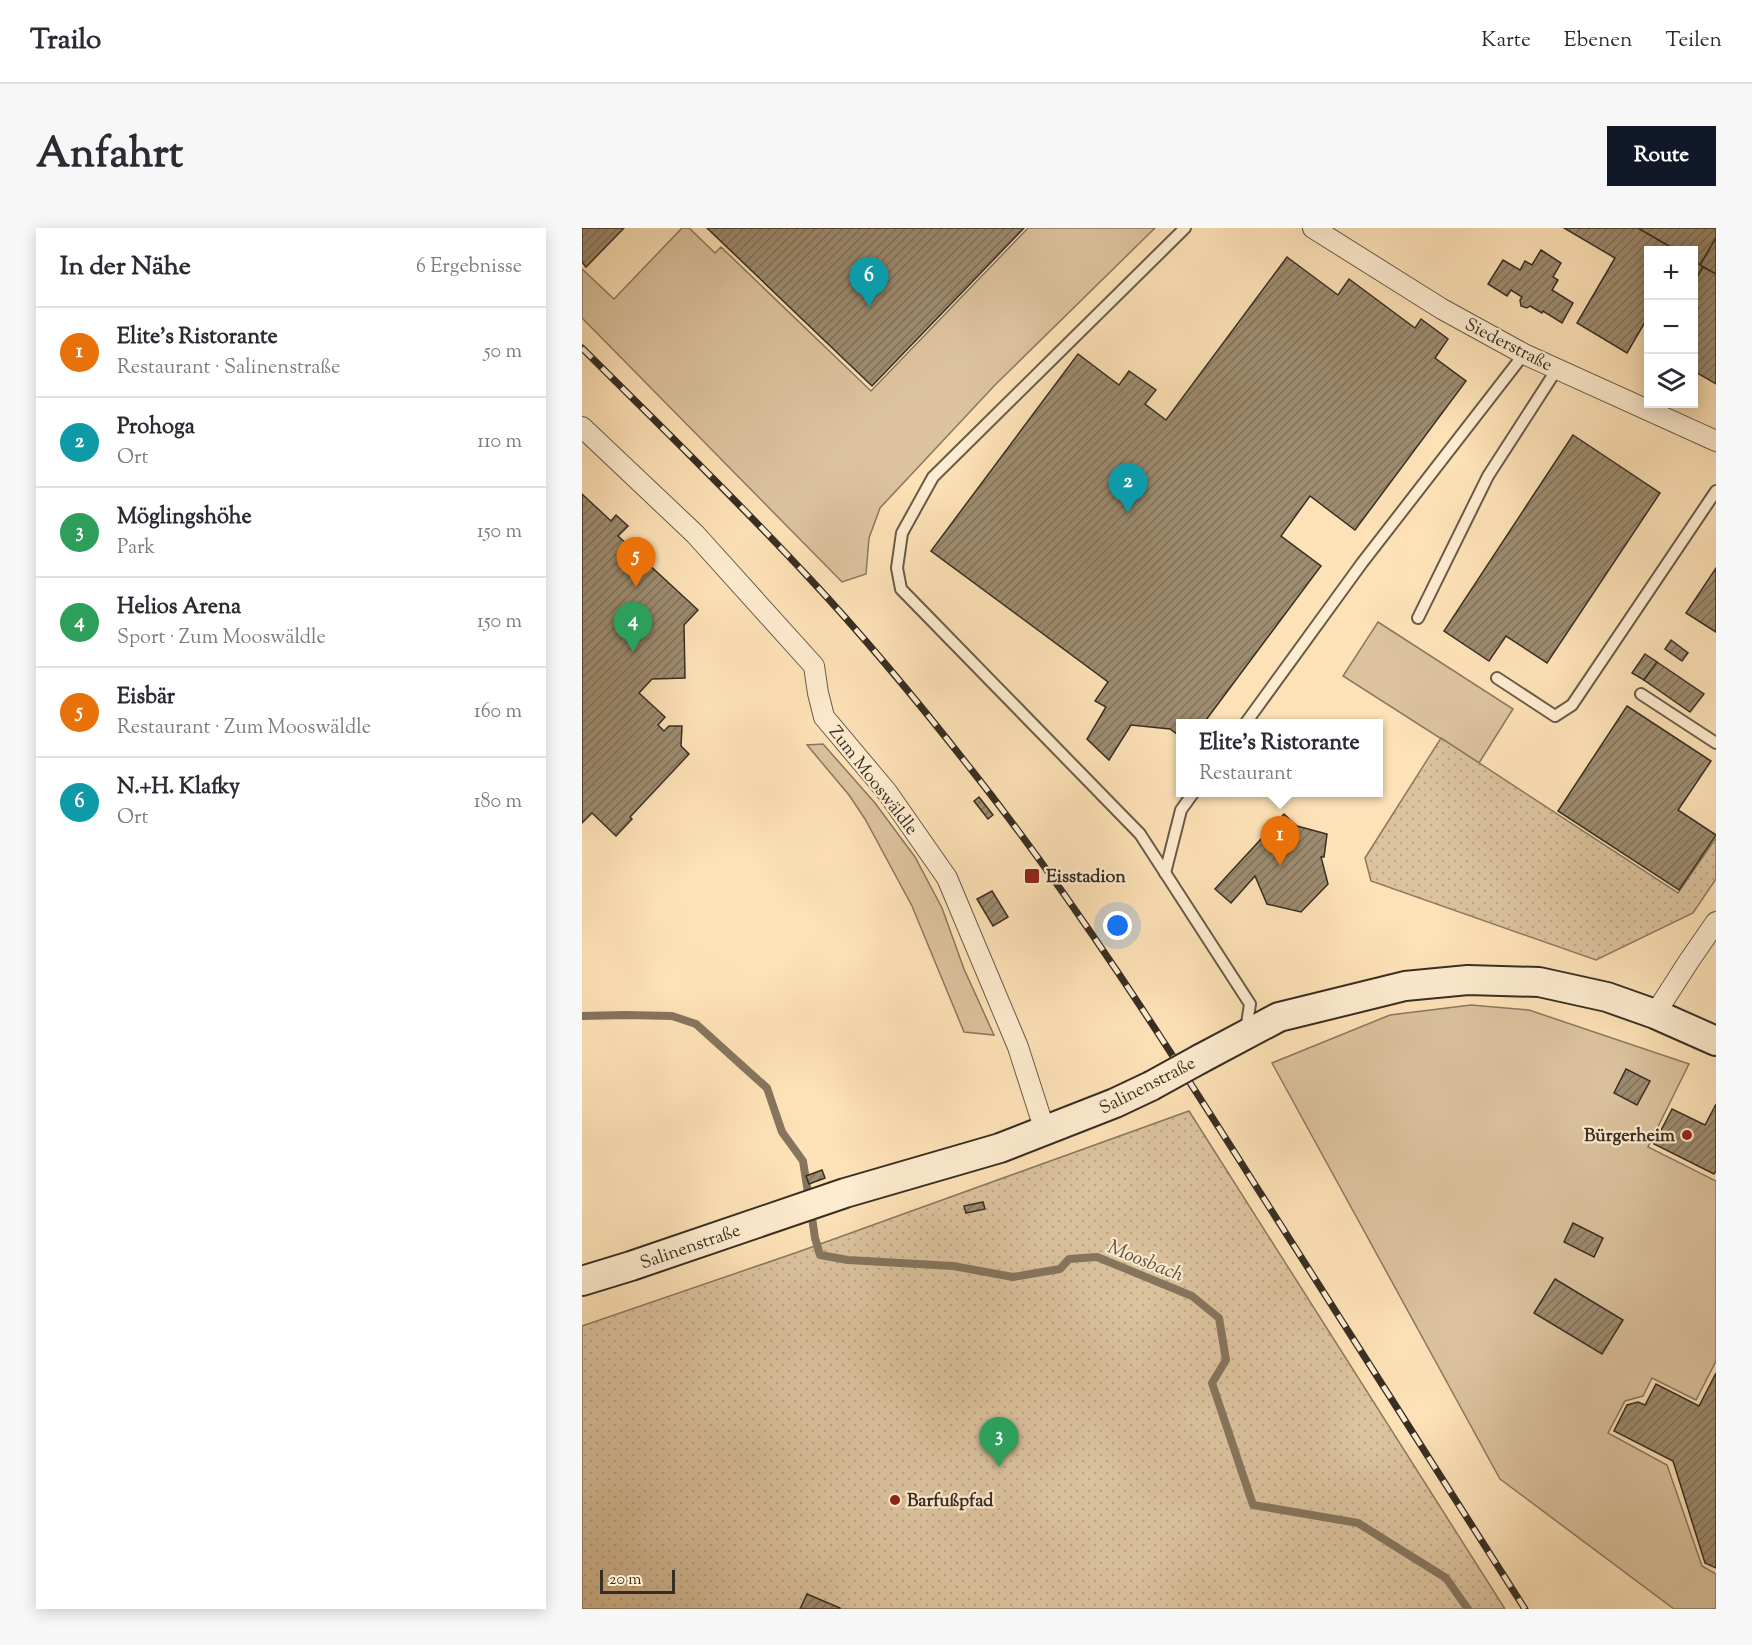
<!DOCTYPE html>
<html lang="de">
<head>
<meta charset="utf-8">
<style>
	body { margin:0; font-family:"Sorts Mill Goudy",serif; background:#f7f7f7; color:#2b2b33 }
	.controls { position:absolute; right:18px; top:18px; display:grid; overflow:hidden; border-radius:0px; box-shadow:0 3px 15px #0003 }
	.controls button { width:54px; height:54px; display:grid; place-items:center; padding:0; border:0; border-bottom:2px solid #e1e1e2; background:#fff; color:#2b2b33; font:30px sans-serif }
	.scale { position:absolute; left:18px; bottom:15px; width:75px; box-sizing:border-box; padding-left:6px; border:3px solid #372e23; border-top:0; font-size:16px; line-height:21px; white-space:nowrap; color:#372e23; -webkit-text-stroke:4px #feecd0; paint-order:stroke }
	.you { position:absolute; left:536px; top:698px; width:21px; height:21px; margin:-15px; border:4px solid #fff; border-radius:50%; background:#1a73e8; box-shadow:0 0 0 9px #1a73e833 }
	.badge { display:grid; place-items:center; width:39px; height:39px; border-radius:50%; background:#111827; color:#fff; font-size:20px; font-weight:700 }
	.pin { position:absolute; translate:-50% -50px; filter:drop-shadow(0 2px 3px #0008) }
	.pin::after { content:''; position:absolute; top:32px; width:21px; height:18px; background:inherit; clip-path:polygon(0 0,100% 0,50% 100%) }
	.popup { position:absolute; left:594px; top:491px; width:207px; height:78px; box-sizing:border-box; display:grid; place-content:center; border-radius:0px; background:#fff; filter:drop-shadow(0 2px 4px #0005); font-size:20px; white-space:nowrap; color:#7c7c81 }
	.popup b { font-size:22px; color:#2b2b33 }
	.popup::after { content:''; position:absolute; left:50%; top:100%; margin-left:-12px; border:12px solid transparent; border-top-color:#fff }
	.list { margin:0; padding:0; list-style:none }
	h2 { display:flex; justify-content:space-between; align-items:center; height:78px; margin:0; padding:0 24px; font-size:26px }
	h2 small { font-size:20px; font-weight:400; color:#7c7c81 }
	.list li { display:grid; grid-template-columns:39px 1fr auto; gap:18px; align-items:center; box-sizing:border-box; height:90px; padding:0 24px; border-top:2px solid #e1e1e2 }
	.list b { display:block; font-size:22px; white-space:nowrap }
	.list p { margin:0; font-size:20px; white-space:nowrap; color:#7c7c81 }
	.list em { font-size:20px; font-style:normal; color:#7c7c81 }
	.icon { flex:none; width:33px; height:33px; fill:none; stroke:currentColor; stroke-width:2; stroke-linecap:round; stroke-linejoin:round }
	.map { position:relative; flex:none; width:1134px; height:1381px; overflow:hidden; border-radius:0px }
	header { display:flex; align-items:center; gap:36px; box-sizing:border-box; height:84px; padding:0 30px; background:#fff; border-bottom:2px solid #e1e1e2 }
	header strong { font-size:28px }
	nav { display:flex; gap:33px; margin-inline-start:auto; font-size:21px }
	.intro { display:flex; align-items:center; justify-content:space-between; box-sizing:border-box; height:144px; padding:0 36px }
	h1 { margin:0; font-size:42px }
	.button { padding:15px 27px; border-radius:0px; background:#111827; color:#fff; font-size:21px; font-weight:700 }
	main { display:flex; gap:36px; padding:0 36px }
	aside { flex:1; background:#fff; border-radius:0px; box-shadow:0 3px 15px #0003 }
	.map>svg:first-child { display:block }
	.grass { fill:#dcc39e; stroke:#8a7860; stroke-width:1.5 }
	.park { fill:url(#park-dots); stroke:#8a7860; stroke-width:1.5 }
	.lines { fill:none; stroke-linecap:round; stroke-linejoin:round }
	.stream { stroke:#86755e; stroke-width:8 }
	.building { fill:url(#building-hatch); stroke:#372e23; stroke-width:1.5 }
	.lane-casing { stroke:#695b48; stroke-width:14 }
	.street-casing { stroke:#695b48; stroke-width:22 }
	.secondary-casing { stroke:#372e23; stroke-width:32 }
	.lane { stroke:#feecd0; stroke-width:10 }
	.street { stroke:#feecd0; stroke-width:20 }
	.secondary { stroke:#feecd0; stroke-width:28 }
	.rail-casing { stroke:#372e23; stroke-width:7 }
	.rail { stroke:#feecd0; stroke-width:4.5; stroke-dasharray:14; stroke-linecap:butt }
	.secondary-bridge-casing { stroke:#372e23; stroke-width:32; stroke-linecap:butt }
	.secondary-bridge { stroke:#feecd0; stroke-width:28 }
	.poi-dot { fill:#8f2418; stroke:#feecd0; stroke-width:2 }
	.labels { text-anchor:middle; stroke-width:4.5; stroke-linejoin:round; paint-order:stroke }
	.street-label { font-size:18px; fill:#372e23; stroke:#feecd0 }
	.poi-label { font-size:18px; font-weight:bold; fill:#372e23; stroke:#feecd0; text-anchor:start }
	.water-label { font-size:20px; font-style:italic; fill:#5e5240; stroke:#feecd0 }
</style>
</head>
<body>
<header>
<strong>Trailo</strong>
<nav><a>Karte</a><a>Ebenen</a><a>Teilen</a></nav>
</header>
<div class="intro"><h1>Anfahrt</h1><a class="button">Route</a></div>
<main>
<aside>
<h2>In der Nähe<small>6 Ergebnisse</small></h2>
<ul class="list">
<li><span class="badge" style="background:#e8710a">1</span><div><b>Elite's Ristorante</b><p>Restaurant · Salinenstraße</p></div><em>50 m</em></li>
<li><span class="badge" style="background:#0f9aa8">2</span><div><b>Prohoga</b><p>Ort</p></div><em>110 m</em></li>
<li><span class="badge" style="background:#2e9e5b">3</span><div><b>Möglingshöhe</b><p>Park</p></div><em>150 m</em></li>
<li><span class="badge" style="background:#2e9e5b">4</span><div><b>Helios Arena</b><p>Sport · Zum Mooswäldle</p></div><em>150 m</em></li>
<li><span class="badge" style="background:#e8710a">5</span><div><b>Eisbär</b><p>Restaurant · Zum Mooswäldle</p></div><em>160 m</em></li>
<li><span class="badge" style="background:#0f9aa8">6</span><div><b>N.+H. Klafky</b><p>Ort</p></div><em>180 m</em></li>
</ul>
</aside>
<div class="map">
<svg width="1134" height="1381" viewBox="0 0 1134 1381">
	<defs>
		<pattern id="park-dots" width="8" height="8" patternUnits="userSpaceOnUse" patternTransform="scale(1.5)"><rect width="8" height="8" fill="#dcc39e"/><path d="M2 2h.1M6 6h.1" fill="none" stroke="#bda888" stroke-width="1.8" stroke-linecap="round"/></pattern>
		<pattern id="building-hatch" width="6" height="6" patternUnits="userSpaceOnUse" patternTransform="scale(1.5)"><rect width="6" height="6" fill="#9e8c70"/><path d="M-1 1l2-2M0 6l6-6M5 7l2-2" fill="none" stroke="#82735c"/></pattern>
	</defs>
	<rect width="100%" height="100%" fill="#fee2b7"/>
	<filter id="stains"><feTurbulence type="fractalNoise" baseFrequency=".00333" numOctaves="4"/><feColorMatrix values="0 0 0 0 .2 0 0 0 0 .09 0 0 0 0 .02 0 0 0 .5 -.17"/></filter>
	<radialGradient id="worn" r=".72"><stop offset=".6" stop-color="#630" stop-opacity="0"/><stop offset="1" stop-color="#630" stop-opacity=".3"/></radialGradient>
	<g class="grass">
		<polygon points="100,0 107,0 133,25 139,19 289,163 446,0 573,0 413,157 298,280 287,310 284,346 260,354 0,90 0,41 32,71"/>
		<polygon points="796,394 931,481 897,535 761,448"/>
		<polygon points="241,516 293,575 333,629 360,680 382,741 412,807 382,804 330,678 283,591 267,567 225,517"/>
		<polygon points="889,777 947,782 1107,836 1066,919 1134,953 1134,1133 1114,1172 1070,1150 1061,1168 1043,1173 1026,1205 1085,1237 1120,1338 1134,1346 1134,1381 1092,1381 918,1251 690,835 808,787"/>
	</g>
	<g class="park">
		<polygon points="859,510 1096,665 1134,610 1134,651 1111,685 1014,732 789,653 783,630"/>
		<polygon points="607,883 923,1381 0,1381 0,1098 216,1024"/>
	</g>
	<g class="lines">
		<g class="stream">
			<polyline points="0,788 44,787 90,788 114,796 185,860 200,904 221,933 227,971"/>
			<polyline points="229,983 233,1010 238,1027 266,1032 371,1038 431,1049 478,1041 487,1031 515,1029 610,1068 637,1090 644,1132 630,1155 671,1277 776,1295 864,1350 886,1381"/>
		</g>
	</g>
	<g class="building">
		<polygon points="0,0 42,0 4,39 0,34"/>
		<polygon points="125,0 442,0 290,158"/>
		<polygon points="982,0 1056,0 1094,22 1066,22 1066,89 1045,125 995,95 1033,30"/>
		<polygon points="1056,0 1134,0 1134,10 1118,37 1112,33 1112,22 1094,22"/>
		<polygon points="1134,10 1134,46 1118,37"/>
		<polygon points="959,22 979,35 971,49 976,52 970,62 991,75 980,95 961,83 960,85 948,78 945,80 939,78 938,72 940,69 929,62 925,68 906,56 921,32 938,42 943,33 950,37"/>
		<polygon points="705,29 756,67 767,51 833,100 839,91 866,111 853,130 884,153 773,302 728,268 699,308 739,338 621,496 599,496 599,509 588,501 549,497 527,532 505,511 524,479 513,473 526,454 349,323 496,126 537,157 547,143 574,162 563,176 584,192"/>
		<polygon points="1112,33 1121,39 1112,54"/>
		<polygon points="1121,39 1134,46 1134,156 1112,143 1112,88 1116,80 1112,78 1112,54"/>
		<polygon points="991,207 1078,265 965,435 924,408 907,433 862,403"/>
		<polygon points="0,266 29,293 34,287 46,298 36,308 116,382 102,397 103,450 70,451 57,465 83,489 76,497 82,503 87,498 100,498 99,518 107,526 48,589 50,591 34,608 10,585 0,595"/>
		<polygon points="1134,340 1134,404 1104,385"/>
		<polygon points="1089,412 1106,425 1100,433 1083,421"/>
		<polygon points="1063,426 1075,434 1062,452 1050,445"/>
		<polygon points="1075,434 1122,466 1108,484 1062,452"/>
		<polygon points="1045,478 1129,533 1096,582 1134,607 1097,662 976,583"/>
		<polygon points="397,569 411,587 406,591 392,573"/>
		<polygon points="702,586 715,598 745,606 742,629 739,629 746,656 719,684 685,676 673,648 649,675 633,661"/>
		<polygon points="410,663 426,689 411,698 395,671"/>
		<polygon points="1044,841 1068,853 1055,877 1032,865"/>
		<polygon points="1134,876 1134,943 1132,946 1072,916 1090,881 1123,897"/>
		<polygon points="240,942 243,950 227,956 224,948"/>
		<polygon points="401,974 403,981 384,985 382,978"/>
		<polygon points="991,995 1021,1010 1012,1029 982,1014"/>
		<polygon points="973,1051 1041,1092 1020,1126 952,1085"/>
		<polygon points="1134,1145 1134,1340 1123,1335 1091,1233 1032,1203 1045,1177 1056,1174 1063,1177 1074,1156 1117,1178"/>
		<polygon points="225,1366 258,1380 258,1381 218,1381"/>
	</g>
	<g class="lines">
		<defs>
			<g id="lane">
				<polyline points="603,0 351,249 320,305 315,340 319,361 558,606 668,776 664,802"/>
				<polyline points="836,390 906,248 975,141"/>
				<polyline points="915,450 973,488 990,477 1134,263"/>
				<polyline points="1059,466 1134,515"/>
				<polyline points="663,496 780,335 942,126"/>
				<polyline points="583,645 599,582 612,564"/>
			</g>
			<g id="street">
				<polyline points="731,0 860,81 942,126 1134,213"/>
				<polyline points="0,199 113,306 232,438 236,465 242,489 305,564 365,650 436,819 463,903"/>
				<polyline points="1073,786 1107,733 1134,694"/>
			</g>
			<g id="secondary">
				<polyline points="618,831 697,789 823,758 886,752 957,754 1025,769 1073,786 1134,813"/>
				<polyline points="0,1053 49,1038 263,965 418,920 533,875 569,858"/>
			</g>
		</defs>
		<use href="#lane" class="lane-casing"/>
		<use href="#street" class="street-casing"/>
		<use href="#secondary" class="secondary-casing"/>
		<use href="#lane" class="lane"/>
		<use href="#street" class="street"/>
		<use href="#secondary" class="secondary"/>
		<defs>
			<path id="rail" d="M0,120C77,197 155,272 229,352C285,412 337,475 388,540C495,675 587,821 679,966C767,1104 855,1243 943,1381"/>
		</defs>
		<use href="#rail" class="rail-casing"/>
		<use href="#rail" class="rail"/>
		<defs>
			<polyline id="secondary-bridge" points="569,858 618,831"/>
		</defs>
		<use href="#secondary-bridge" class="secondary-bridge-casing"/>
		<use href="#secondary-bridge" class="secondary-bridge"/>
	</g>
	<g class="poi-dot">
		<rect x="442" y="640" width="16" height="16" rx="3"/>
		<circle cx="1105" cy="907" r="6"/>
		<circle cx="313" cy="1272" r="6"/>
	</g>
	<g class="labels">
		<g class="street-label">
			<text transform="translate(927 116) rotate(27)" y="6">Siederstraße</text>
			<text transform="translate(292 552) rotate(52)" y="6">Zum Mooswäldle</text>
			<text transform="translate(565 857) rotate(-27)" y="6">Salinenstraße</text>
			<text transform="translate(108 1018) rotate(-19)" y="6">Salinenstraße</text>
		</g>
		<g class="poi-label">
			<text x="464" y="654">Eisstadion</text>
			<text x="1093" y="913" text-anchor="end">Bürgerheim</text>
			<text x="325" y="1278">Barfußpfad</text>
		</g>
		<g class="water-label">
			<text transform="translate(564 1032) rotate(22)" y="7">Moosbach</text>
		</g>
	</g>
	<rect width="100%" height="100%" filter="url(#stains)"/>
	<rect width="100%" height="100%" fill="url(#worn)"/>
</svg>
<div class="controls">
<button>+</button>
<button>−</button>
<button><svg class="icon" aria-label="layers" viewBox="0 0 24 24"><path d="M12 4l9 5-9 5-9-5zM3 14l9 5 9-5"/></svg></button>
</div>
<div class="scale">20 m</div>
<div class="you"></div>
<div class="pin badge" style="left:698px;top:638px;background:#e8710a">1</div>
<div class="popup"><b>Elite's Ristorante</b>Restaurant</div>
<div class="pin badge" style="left:546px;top:285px;background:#0f9aa8">2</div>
<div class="pin badge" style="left:417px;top:1239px;background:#2e9e5b">3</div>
<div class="pin badge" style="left:51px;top:424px;background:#2e9e5b">4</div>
<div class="pin badge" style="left:54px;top:359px;background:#e8710a">5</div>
<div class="pin badge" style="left:287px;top:79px;background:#0f9aa8">6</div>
</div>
</main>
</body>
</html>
